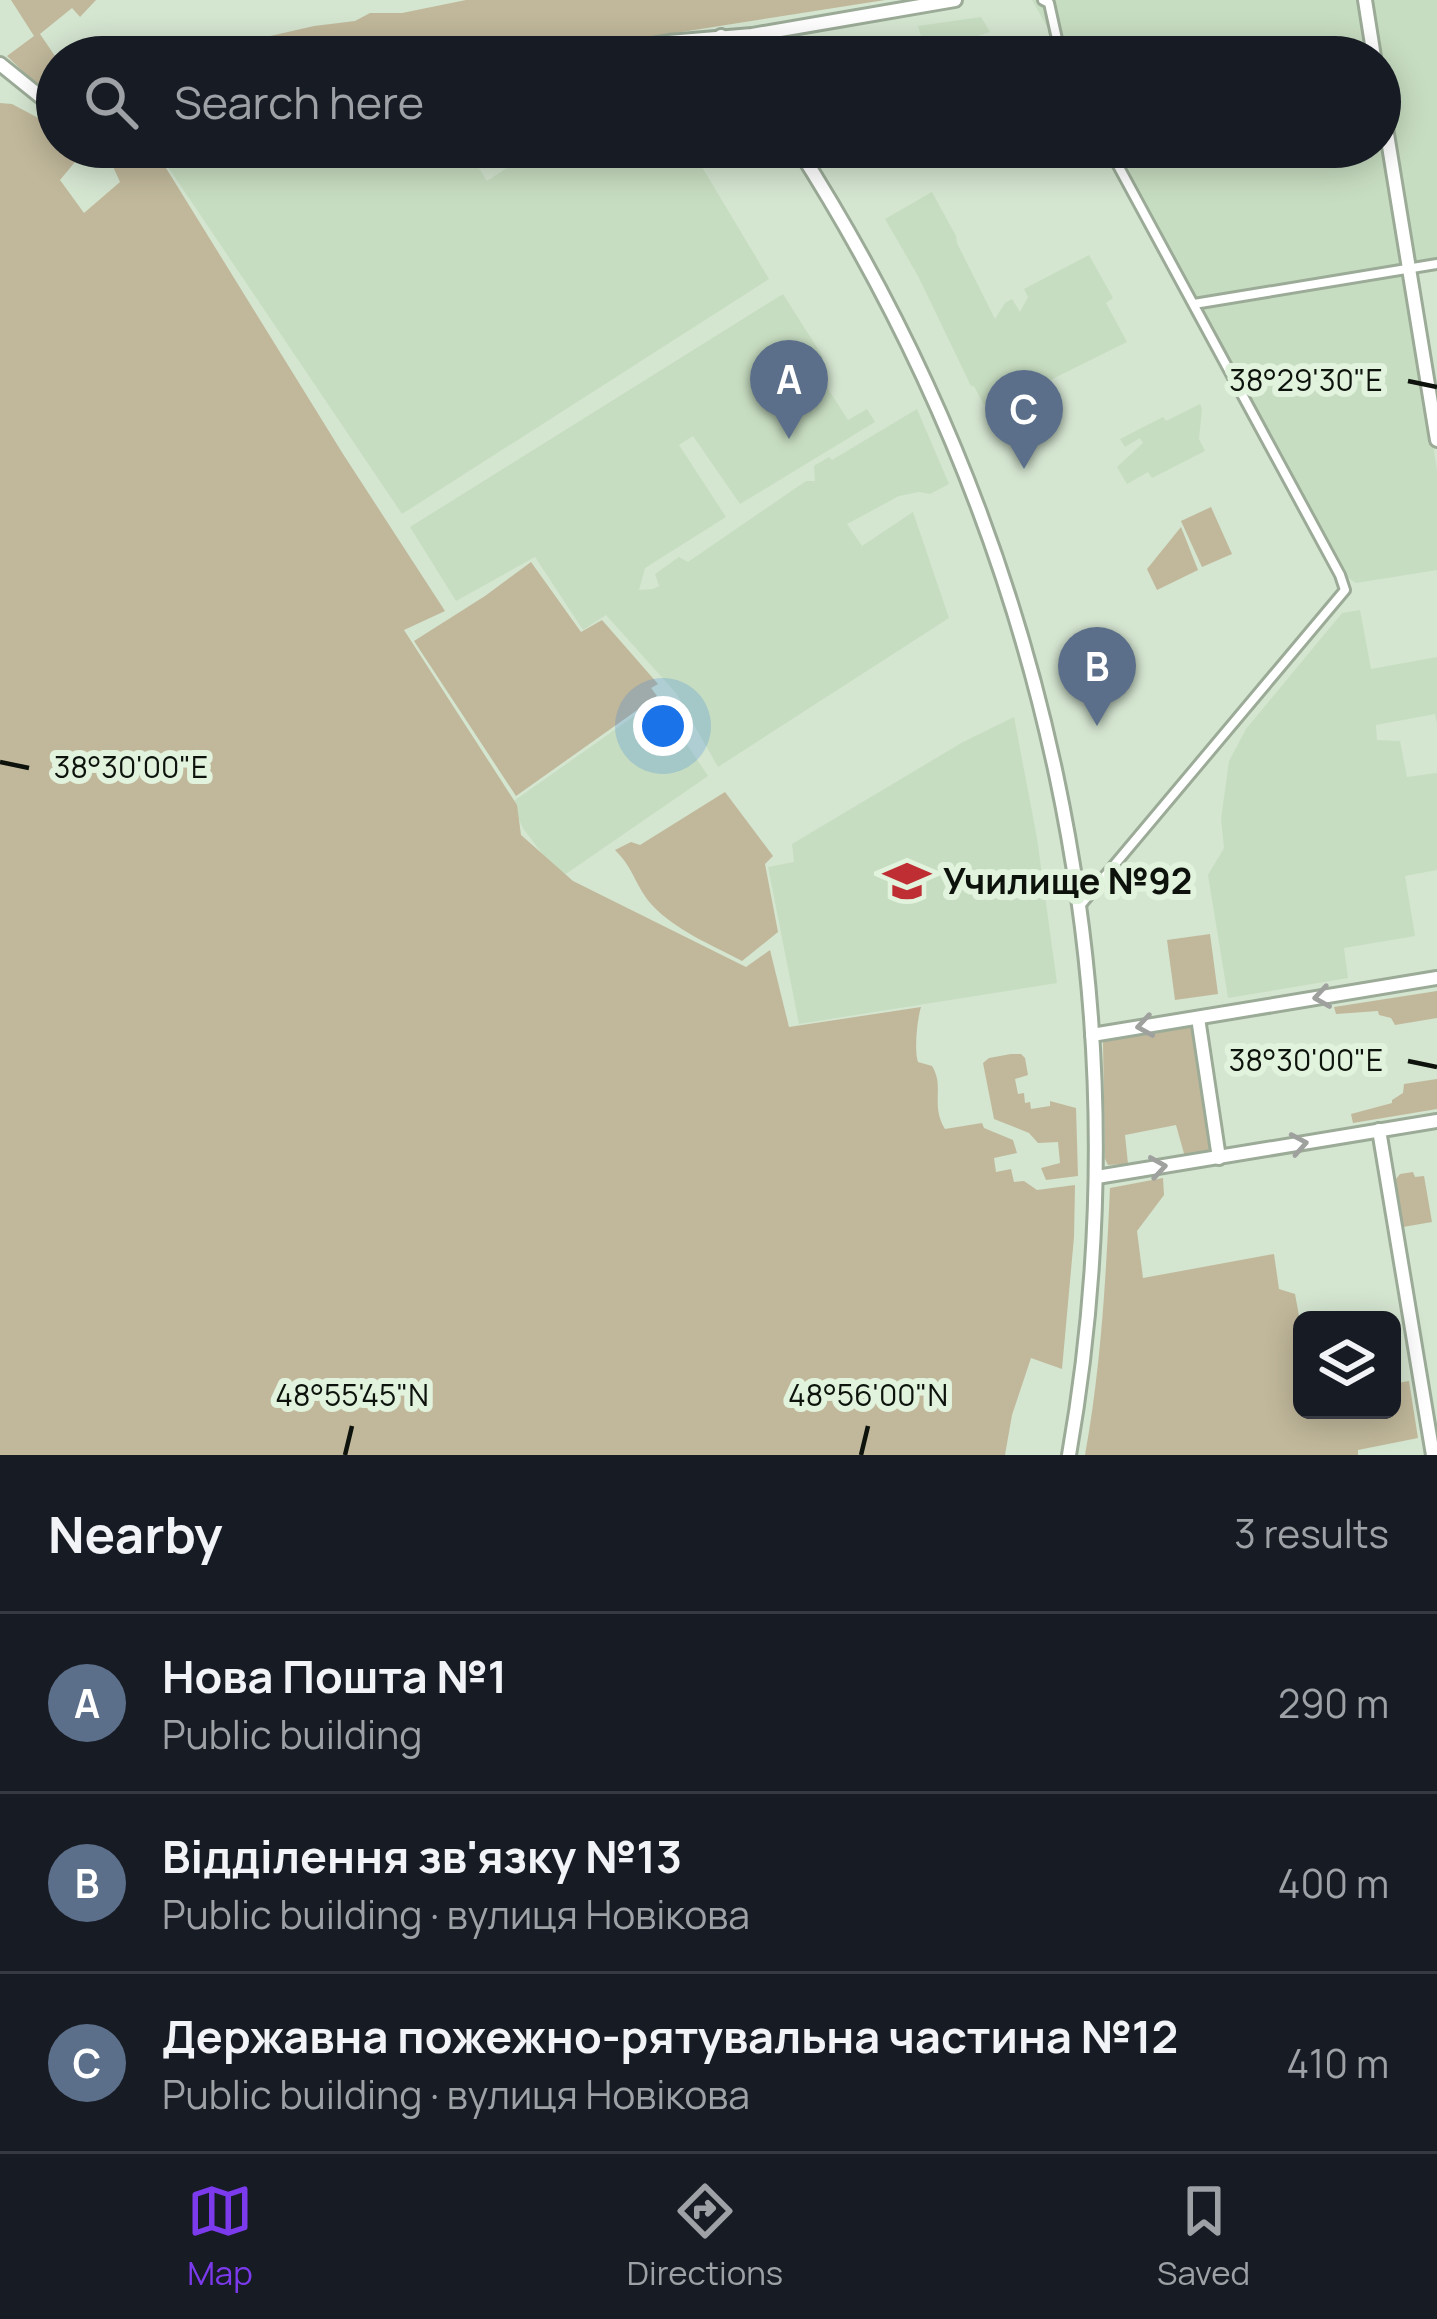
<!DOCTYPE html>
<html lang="en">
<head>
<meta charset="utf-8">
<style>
	body { margin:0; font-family:Manrope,sans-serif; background:#242831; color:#f1f3f6 }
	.controls { position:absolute; right:36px; bottom:36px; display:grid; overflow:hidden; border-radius:18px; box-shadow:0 6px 30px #0003 }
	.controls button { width:108px; height:108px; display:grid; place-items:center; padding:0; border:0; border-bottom:3px solid #363941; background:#171b24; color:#f1f3f6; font:60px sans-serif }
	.you { position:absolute; left:663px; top:726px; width:42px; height:42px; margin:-30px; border:9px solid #fff; border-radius:50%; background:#1a73e8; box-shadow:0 0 0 18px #1a73e833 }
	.badge { display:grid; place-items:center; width:78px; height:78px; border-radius:50%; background:#7c3aed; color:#fff; font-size:39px; font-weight:700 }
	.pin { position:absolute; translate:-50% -99px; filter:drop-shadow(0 3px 6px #0008) }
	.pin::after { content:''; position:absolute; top:63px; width:42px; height:36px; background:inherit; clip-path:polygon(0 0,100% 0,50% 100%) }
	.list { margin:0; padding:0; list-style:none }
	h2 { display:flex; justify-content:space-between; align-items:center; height:156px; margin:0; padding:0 48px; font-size:51px }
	h2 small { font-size:39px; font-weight:400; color:#9ea1a6 }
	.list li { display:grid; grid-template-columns:78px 1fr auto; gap:36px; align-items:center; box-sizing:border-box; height:180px; padding:0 48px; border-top:3px solid #363941 }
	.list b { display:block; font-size:45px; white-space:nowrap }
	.list p { margin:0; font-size:39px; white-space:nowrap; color:#9ea1a6 }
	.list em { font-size:39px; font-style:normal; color:#9ea1a6 }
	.icon { flex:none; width:66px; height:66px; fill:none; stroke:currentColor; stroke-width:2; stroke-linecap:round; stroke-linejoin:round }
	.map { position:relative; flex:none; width:1437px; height:1455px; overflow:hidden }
	.search { position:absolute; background:#171b24; box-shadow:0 6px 30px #0003; left:36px; right:36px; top:36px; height:132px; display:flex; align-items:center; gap:30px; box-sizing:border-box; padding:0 42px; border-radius:66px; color:#9ea1a6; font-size:45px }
	.sheet { height:696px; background:#171b24 }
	nav { display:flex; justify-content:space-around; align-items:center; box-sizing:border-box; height:168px; border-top:3px solid #363941; background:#171b24; font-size:33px; color:#9ea1a6 }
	nav a { display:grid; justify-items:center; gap:6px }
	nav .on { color:#7c3aed }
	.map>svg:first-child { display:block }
	.built { fill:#c7ddc1 }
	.green { fill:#c1b89b }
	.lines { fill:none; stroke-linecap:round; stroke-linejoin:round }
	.street-casing { stroke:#9bab97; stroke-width:14 }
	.secondary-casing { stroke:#9bab97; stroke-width:18 }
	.street { stroke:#fff; stroke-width:8 }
	.secondary { stroke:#fff; stroke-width:12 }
	.oneway { stroke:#9ea19e }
	.ticks { fill:none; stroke:#0d130c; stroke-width:4.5 }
	.labels { text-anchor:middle; stroke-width:12; stroke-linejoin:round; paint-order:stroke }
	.poi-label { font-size:36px; font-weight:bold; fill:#0d130c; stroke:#e1f2dd; text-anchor:start }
	.ticks-label { font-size:30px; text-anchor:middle; fill:#0d130c; stroke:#e1f2dd; stroke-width:12; stroke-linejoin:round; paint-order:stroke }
</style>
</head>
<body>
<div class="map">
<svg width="1437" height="1455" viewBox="0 0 1437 1455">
	<rect width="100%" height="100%" fill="#d4e5d0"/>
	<g class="built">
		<polygon points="1032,0 1357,0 1367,57 1064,57"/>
		<polygon points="1368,0 1437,0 1437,258 1413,262 1380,71 1380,57 1378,57"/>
		<polygon points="981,17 990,32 926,53 918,26"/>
		<polygon points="1380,137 1401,266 1198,301 1113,147 1380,147"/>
		<polygon points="210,147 466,147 487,181 519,160 539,160 543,157 537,147 690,147 769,279 402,514 168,167 185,155"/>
		<polygon points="932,192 956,236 957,243 995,319 1005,303 1012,299 1020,312 1028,297 1024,289 1089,255 1113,298 1106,303 1127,342 994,408 991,402 984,405 974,386 971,386 918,276 885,219"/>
		<polygon points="1405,274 1437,470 1437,570 1356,583 1347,577 1204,320 1203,309"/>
		<polygon points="783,294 823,357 814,367 848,420 867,409 875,422 740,504 693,436 679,445 726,517 645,568 639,590 653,589 659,586 655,574 679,557 688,562 806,481 815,481 814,466 829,457 832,460 917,409 949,484 930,494 919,492 899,496 847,524 862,546 913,512 949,618 718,767 676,693 606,615 583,630 535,557 456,601 410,527"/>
		<polygon points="1200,404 1202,409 1199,439 1205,451 1152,478 1148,472 1127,484 1117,467 1143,443 1140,438 1125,447 1120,439 1163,417 1166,421"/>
		<polygon points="1360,610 1371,669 1437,657 1437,723 1435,714 1376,725 1377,740 1400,741 1407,777 1437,773 1437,870 1405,876 1415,936 1344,948 1348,978 1228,998 1208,875 1224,848 1221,819 1229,761 1246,729 1342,613"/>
		<polygon points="657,700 708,776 560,878 523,828 511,803"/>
		<polygon points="1014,717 1037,838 1057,983 799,1024 768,867 794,862 792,844 963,742"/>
	</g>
	<g class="green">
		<polygon points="11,0 96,0 80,17 72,8 40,34 57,59 57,97 36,84 7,56 34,36"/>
		<polygon points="466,0 885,0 523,57 175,57 202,47 244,42 314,26 355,21 370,13 402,13"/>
		<path d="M0,103L12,104L57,128V147H71L75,162L60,180L84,213L120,182L105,149L124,152L158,149L169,165L166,168L343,454L445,611L404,630L517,805L521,835L573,881L746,967L770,950L789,1027L921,1007C917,1020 914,1051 918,1062L932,1066C945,1087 930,1104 945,1129L982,1123L984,1128L1013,1140L1017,1153L994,1158L996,1172L1011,1169L1014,1182L1024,1181L1037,1190L1075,1185L1074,1237L1062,1369L1031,1358L1012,1415L1005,1455H0Z"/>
		<polygon points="1211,507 1232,554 1202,567 1181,521"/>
		<polygon points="1181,527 1198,570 1157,590 1147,569"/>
		<polygon points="531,562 581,632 602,620 658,684 651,688 657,696 516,796 414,641 485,596"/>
		<path d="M725,792L773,856L765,864L778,932L742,961C712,945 675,930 652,905C635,886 635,870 615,850L631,842L640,845Z"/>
		<polygon points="1210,934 1218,994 1175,1000 1167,940"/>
		<polygon points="1437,991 1437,1018 1395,1025 1391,1018 1379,1015 1378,1011 1336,1014 1334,1007"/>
		<polygon points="1185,1025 1195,1029 1211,1149 1185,1157 1176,1125 1125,1135 1128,1164 1108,1165 1105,1159 1103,1043 1107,1038"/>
		<polygon points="1011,1054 1021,1054 1025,1058 1028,1075 1015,1079 1018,1094 1024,1093 1025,1103 1030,1102 1031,1109 1050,1106 1050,1101 1076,1108 1078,1176 1046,1180 1041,1168 1060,1163 1058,1142 1038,1143 1029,1133 994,1119 983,1063 989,1058"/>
		<polygon points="1437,1079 1437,1109 1353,1123 1351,1114 1392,1103 1392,1100 1403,1093 1404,1084"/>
		<polygon points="1413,1172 1415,1177 1424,1176 1432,1222 1403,1227 1396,1179 1400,1174"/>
		<path d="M1163,1178L1164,1195L1137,1231L1143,1278L1274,1254L1279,1289L1295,1294L1302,1332V1410H1392V1384L1409,1381L1418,1438L1358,1450V1455H1085C1101,1367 1106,1277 1110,1188Z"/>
	</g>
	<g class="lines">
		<defs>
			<g id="street">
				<polyline points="1043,0 1049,3 1061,57"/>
				<polyline points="1194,304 1437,264"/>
				<polyline points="1079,907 1345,590 1340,575 1108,147"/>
			</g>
			<g id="secondary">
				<polyline points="1365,0 1374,57"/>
				<polyline points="721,36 736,57"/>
				<polyline points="580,57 669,42 752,35 955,0"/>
				<polyline points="0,64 57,110"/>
				<polyline points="1380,91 1437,440"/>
				<path d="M797,147C1046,537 1149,998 1069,1455"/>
				<polyline points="1198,1018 1219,1158"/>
				<polyline points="1092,1035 1437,978"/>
				<polyline points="1379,1130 1433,1455"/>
				<polyline points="1097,1177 1437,1121"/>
			</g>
		</defs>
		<use href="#street" class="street-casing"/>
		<use href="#secondary" class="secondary-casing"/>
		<use href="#street" class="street"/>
		<use href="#secondary" class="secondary"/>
	</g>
	<defs><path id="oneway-chevron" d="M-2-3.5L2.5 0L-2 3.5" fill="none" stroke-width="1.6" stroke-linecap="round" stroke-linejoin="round" transform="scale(3)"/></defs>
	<g class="oneway">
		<use href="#oneway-chevron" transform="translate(1322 997) rotate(171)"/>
		<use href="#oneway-chevron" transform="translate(1145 1026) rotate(171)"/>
		<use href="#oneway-chevron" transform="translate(1299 1144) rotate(-10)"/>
		<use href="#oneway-chevron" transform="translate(1158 1167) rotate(-9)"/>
	</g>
	<path class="ticks" d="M1408,381L1437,387M0,762L29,768M1408,1061L1437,1067M345,1455L352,1426M861,1455L868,1426"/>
	<defs>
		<symbol id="university-bare" viewBox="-9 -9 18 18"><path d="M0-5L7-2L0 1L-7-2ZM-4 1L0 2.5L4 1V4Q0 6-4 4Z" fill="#be2e32" stroke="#e1f2dd" stroke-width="2.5" paint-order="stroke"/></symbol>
	</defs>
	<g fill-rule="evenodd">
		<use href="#university-bare" x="874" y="848" width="66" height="66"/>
	</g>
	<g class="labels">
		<g class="poi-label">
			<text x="943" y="894">Училище №92</text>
		</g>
	</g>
	<g class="ticks-label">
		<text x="1306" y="391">38°29'30"E</text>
		<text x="131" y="778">38°30'00"E</text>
		<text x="1306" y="1071">38°30'00"E</text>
		<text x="352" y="1406">48°55'45"N</text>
		<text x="868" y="1406">48°56'00"N</text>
	</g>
</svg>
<div class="controls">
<button><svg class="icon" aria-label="layers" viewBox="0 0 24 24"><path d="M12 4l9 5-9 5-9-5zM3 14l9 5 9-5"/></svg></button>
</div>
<div class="you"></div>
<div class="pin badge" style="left:789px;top:439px;background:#5c6f8a">A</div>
<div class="pin badge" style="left:1097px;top:726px;background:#5c6f8a">B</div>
<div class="pin badge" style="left:1024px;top:469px;background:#5c6f8a">C</div>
<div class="search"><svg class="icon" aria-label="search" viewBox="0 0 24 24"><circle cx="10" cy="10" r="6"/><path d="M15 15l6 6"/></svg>Search here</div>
</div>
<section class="sheet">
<h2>Nearby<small>3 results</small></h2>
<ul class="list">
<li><span class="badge" style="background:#5c6f8a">A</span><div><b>Нова Пошта №1</b><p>Public building</p></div><em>290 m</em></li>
<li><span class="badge" style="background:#5c6f8a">B</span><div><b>Відділення зв'язку №13</b><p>Public building · вулиця Новікова</p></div><em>400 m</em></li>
<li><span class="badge" style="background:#5c6f8a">C</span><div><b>Державна пожежно-рятувальна частина №12</b><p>Public building · вулиця Новікова</p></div><em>410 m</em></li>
</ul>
</section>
<nav>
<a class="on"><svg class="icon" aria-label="map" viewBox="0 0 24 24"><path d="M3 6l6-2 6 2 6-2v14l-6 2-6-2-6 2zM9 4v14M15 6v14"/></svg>Map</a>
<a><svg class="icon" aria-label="directions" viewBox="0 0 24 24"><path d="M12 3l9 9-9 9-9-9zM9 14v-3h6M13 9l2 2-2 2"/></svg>Directions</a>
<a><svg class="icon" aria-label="saved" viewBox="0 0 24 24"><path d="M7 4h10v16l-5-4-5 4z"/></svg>Saved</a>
</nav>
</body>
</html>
